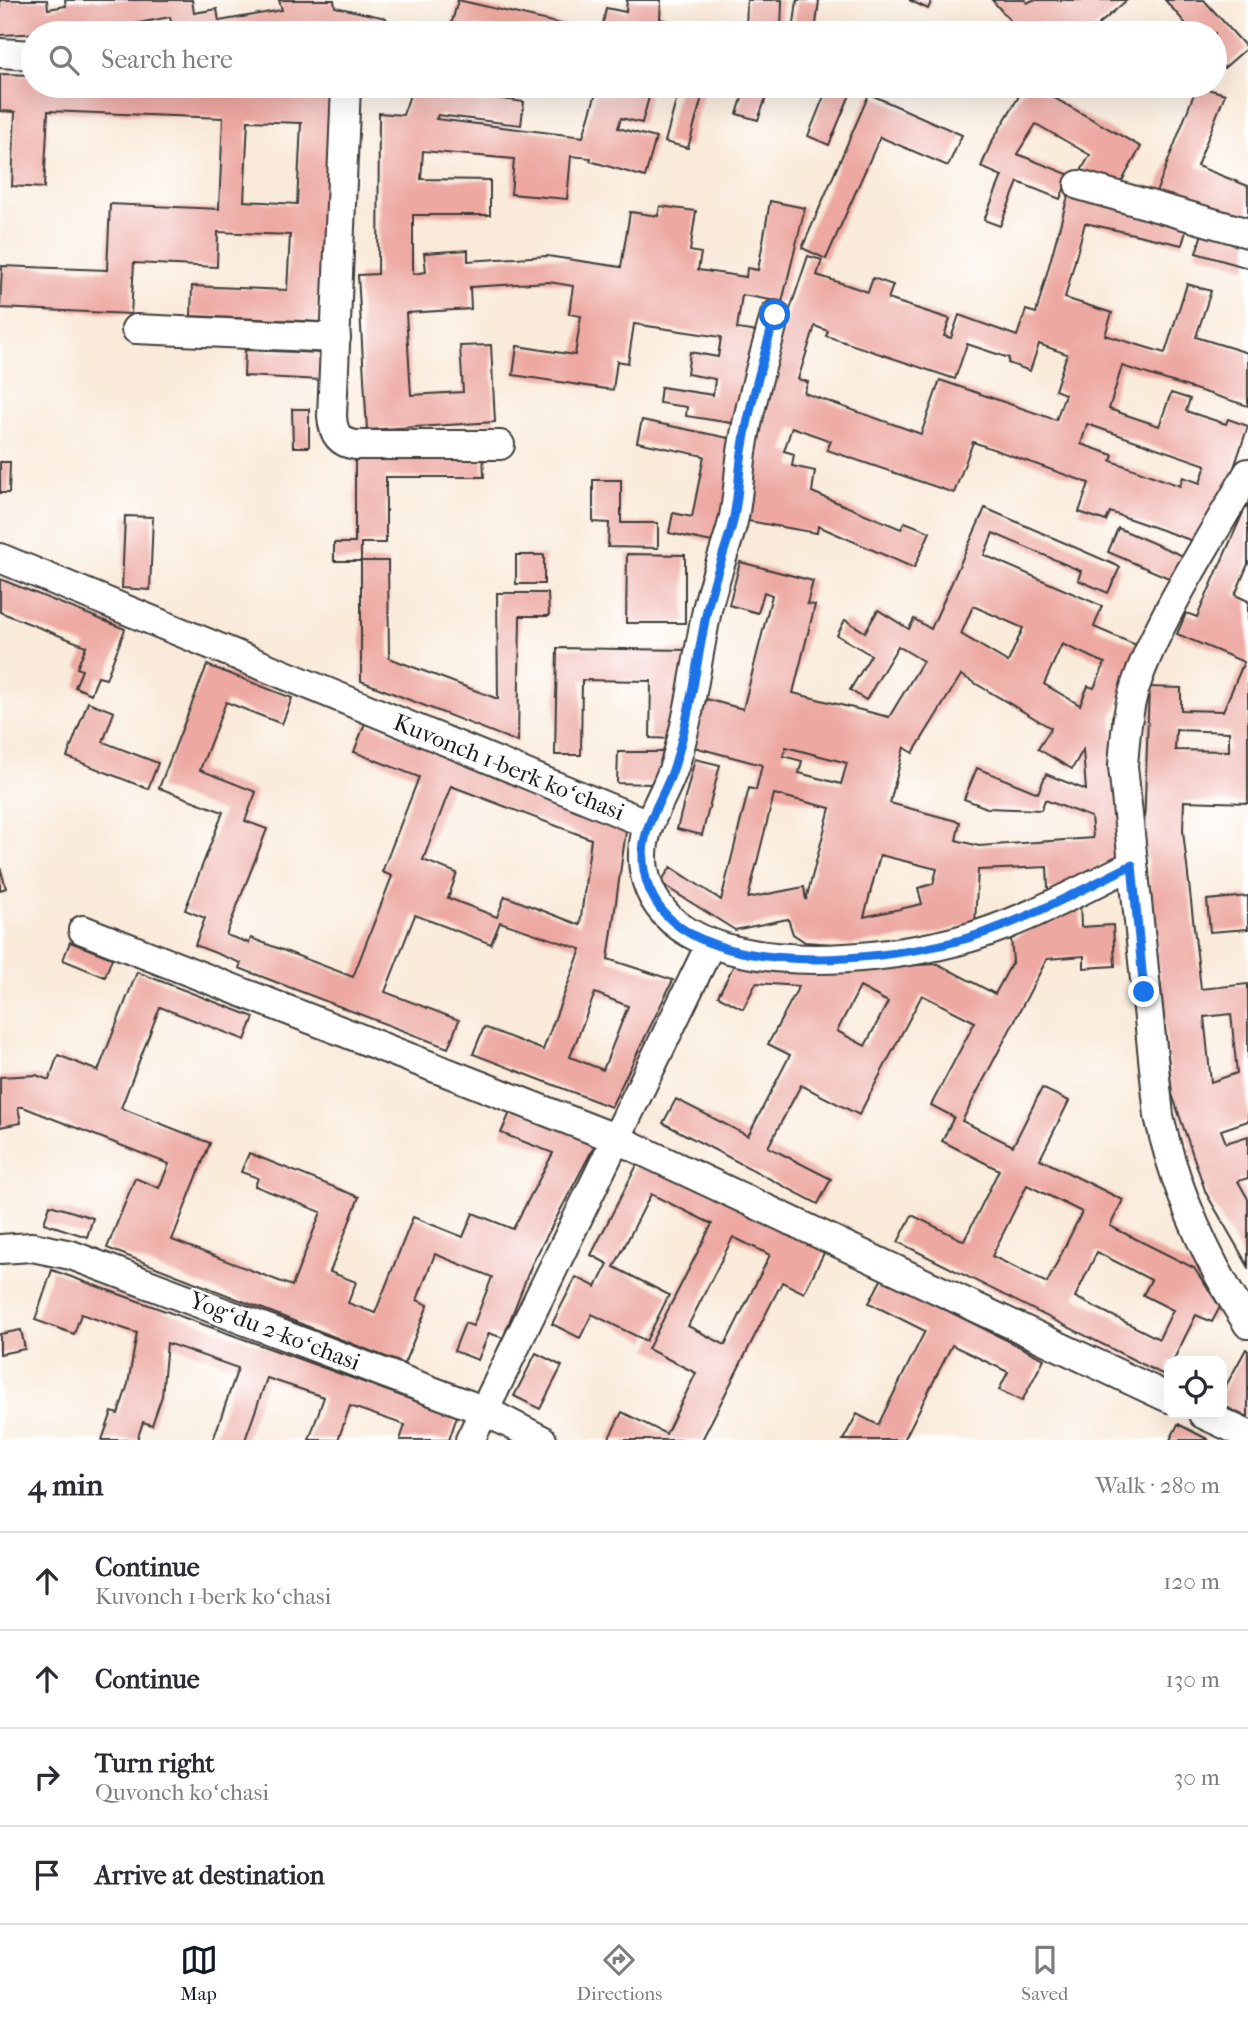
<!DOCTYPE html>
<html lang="en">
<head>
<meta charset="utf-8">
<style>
	body { margin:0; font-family:"IM FELL French Canon",serif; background:#f7f7f7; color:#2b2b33 }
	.controls { position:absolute; right:21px; bottom:21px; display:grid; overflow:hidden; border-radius:14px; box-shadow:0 7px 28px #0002 }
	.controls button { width:63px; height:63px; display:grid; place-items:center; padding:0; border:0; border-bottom:2px solid #e1e1e2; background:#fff; color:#2b2b33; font:35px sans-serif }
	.stop { position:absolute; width:21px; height:21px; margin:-16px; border:5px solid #1a73e8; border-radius:50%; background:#fff }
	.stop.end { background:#1a73e8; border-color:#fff; box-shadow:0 2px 7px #0008 }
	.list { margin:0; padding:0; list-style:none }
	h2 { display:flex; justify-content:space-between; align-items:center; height:91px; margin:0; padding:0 28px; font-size:30px }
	h2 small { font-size:23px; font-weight:400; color:#7c7c81 }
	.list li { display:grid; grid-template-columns:46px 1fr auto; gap:21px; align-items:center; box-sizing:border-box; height:98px; padding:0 28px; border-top:2px solid #e1e1e2 }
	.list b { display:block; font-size:26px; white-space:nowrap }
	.list p { margin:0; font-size:23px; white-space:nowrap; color:#7c7c81 }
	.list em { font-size:23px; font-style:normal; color:#7c7c81 }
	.icon { flex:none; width:38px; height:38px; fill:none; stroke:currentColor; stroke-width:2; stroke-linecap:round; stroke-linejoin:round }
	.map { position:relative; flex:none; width:1248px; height:1440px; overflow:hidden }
	.search { position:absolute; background:#fff; box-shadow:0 7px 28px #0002; left:21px; right:21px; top:21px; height:77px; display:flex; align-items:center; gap:18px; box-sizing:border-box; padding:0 24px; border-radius:38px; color:#7c7c81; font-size:26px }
	.sheet { height:483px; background:#fff }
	nav { display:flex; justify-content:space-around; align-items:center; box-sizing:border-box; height:98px; border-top:2px solid #e1e1e2; background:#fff; font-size:19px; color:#7c7c81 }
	nav a { display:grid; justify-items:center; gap:4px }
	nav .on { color:#111827 }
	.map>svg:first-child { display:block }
	.building { fill:#eda8a1; fill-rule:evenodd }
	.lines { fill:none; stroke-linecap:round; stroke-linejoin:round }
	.street-casing { stroke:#3d3b38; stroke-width:32 }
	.street { stroke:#fff; stroke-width:28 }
	.route { stroke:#1a73e8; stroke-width:9 }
	.labels { text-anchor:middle; stroke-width:5; stroke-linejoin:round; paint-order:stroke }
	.street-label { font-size:24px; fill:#1c1c1c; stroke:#fff }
</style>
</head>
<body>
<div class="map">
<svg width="1248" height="1440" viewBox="0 0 1248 1440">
	<rect width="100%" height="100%" fill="#fff"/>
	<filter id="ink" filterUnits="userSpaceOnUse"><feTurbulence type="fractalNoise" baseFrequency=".0143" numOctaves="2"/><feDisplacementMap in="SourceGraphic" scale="14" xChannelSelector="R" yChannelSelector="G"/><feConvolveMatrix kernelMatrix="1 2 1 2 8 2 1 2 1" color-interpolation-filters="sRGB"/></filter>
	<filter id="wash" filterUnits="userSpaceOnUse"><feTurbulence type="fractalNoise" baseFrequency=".00686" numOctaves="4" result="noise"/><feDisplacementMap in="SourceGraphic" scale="28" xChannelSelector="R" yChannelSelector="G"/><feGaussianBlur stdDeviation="1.57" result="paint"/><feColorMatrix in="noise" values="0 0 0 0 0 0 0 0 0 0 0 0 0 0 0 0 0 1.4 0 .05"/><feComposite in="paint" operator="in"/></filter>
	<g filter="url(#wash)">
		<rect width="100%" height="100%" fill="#f9ead9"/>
		<g id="blocks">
			<g class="building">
				<polygon points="0,0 47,0 48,9 66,6 65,0 192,0 194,13 217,9 219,21 282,10 279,0 334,0 335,7 386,18 385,24 404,28 403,33 287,30 271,33 174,33 170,17 98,31 0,35"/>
				<polygon points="458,0 595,32 595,33 507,33 476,26 474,33 449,33"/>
				<polygon points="627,0 661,0 660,19 725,33 601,33 606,8 626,12"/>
				<polygon points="747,0 782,0 781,33 746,33"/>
				<polygon points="797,0 819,0 815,33 793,33"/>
				<polygon points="909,0 932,0 928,9"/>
				<polygon points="992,0 1025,0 1027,3 1033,0 1127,0 1089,33 1021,33"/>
				<polygon points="1165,0 1204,0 1247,48 1224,68 1215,57 1215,33 1194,33"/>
				<path d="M0,74L33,75V86L333,88L322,322L191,316L192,286L287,290L290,235L218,232L217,267L134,263L131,314L0,308L2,266L107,270L110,204L219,209L223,118L48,111L44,188L12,186L15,112L0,111ZM248,121L301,123L297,204L244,201Z"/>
				<polygon points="413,86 448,86 447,91 524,102 521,125 438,115 436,119 583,137 598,86 652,86 642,123 621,118 618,128 656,138 645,177 590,161 591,158 571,156 567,199 511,194 514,159 423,151 421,179 490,180 490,215 413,215 413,274 426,272 424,253 468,250 468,261 547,256 621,267 630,212 658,216 660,206 696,211 690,251 701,253 698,270 746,277 747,268 758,270 770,201 805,208 782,302 742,295 737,329 759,332 738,424 686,416 687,407 659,403 661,387 713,395 715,379 687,374 690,352 718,357 721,337 634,324 628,363 617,361 613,390 513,375 517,346 575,355 581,316 569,314 573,286 549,282 470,287 471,309 406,313 411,395 463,392 460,346 491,345 495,422 367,430 358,275 378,274 379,113 403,115"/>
				<polygon points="680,86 705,86 688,148 665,142"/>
				<polygon points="746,86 770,86 758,120 737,114"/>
				<polygon points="828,86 852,90 829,145 808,136"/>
				<polygon points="1025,86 1033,86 1141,147 1118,188 1079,174 1090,155 1036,124 1017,154 1070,175 1060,199 1018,182 1000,226 984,220 1002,176 981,167 991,143"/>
				<polygon points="1197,86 1225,94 1197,166 1248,186 1248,225 1155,195"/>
				<polygon points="869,94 962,135 948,166 880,137 826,259 802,248"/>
				<path d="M1070,189L1189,220L1182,245L1085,223L1065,298L1112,313L1105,335L1165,353L1187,284L1211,291L1196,337L1248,353V406L1122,366L1109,409L1159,426L1171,393L1190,399L1186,411L1226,424L1228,419L1248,426L1217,518L1199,543L1110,512L1106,521L1079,512L1089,483L973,442L954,493L827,450L831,441L792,427L784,451L794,454L792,466L815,471L812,492L901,529L905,522L930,532L914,568L818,526L817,533L737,519L770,369L808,256L822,260L817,275L868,292L873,278L893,285L888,299L950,319L944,336L951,338L959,315L1017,336L1026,310L1036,313ZM815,326L828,331L826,336L955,379L967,344L1009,358L1008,363L1030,371L1039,344L1067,354L1055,390L1065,394L1056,420L940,380L921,434L804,393L808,382L798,379ZM1087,424L1206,465L1200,483L1183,477L1180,486L1111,461L1113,455L1081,444Z"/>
				<polygon points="1204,227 1248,240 1248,268 1196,253"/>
				<polygon points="245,350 322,353 321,380 244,376"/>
				<polygon points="292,409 309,409 309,447 293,447"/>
				<polygon points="642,420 738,440 717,543 669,533 673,513 692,517 704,456 637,442"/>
				<polygon points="483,453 484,477 386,477 386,543 361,543 361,561 334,561 334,543 355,543 355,454"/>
				<polygon points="0,462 10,462 9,493 0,493"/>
				<polygon points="593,480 621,480 621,523 658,523 658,548 608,547 609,523 593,522"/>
				<path d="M1248,501V564L1235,595L1248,601V803L1184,801L1183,831L1201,989L1248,984V1121L1221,1130L1226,1143L1248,1136V1178L1238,1181L1248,1199V1266L1206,1193L1172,1094L1144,830L1149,687L1181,688V710L1223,711L1244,662L1177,634L1186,613L1197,617ZM1176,730L1229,732V751L1175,750ZM1231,1014L1237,1073L1211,1082L1204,1017Z"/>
				<path d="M985,508L1120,567L1108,593L1078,580L1081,571L993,533L984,555L1102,606L1094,627L1143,648L1112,717L1125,862L1103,864L1057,893L1048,888L1047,867L978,870L975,923L929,935L846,945L805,942L793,934L788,919L735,930L660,883L671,867L721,900L749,788L756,790L762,765L694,747L706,699L743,709L772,595L764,592L758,613L729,605L740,562L813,581L807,604L815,605L793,693L889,717L923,661L898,646L866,700L850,690L871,655L837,635L845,620L865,632L878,610L909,629L914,619L931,629ZM973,606L1023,628L1008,662L961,634ZM1062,644L1105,663L1094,688L1088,686L1080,705L1044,684ZM961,675L1051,728L1038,749L1072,769L1083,750L1086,790L1046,774L1038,793L977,768L964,799L987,808L1041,810L1045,800L1091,817L1093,838L979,846L956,840L960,822L890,803L904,747L913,753ZM786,747L847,763L841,784L799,773L802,761L783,756ZM774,794L830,808L806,900L804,887L748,898ZM880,855L937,869L933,884L918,888L922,904L864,917Z"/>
				<polygon points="125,516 153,517 150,590 122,588"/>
				<polygon points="1118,528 1188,558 1178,582 1108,552"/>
				<polygon points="627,554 685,555 685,623 626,623"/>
				<rect x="516" y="555" width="28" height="29"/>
				<polygon points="361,561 388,561 389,658 498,699 497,593 548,593 549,616 520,616 518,742 361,681"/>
				<polygon points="0,579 125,629 106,679 98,677 91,694 75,687 82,670 77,668 86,646 0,612"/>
				<polygon points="557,648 689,650 674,739 650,738 651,681 582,680 581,755 555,755"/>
				<path d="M207,665L292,698L282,724L226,702L200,770L256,792L245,821L267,829L226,935L249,943L251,938L353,977L392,876L382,872L419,777L354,752L365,723L627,824L608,959L673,980L611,1107L473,1054L484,1027L543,1050L581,949L500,922L491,944L415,915L385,992L459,1020L448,1048L239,968L241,963L195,945L205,918L185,910L223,812L159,788ZM451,786L591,839L580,925L505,896L497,917L448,898L457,873L423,860ZM595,993L628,1006L603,1070L570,1057Z"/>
				<polygon points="88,702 114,712 103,742 158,763 148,789 67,757"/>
				<polygon points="618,752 666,752 651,784 617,783"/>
				<polygon points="695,759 720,765 702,835 677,829"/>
				<polygon points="0,867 6,888 0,890"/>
				<polygon points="1248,896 1248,929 1210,932 1207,900"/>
				<path d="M1080,903L1081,927L1113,925L1115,966L1084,968V956L1047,959L962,1121L1013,1146L1042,1088L1069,1101L1040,1159L1123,1200L1110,1226L1194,1268L1220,1307L1212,1322L1196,1315L1173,1361H1169L1166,1376L898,1242L912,1215L964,1241L999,1170L942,1141L954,1117L931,1105L975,1022L922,995L859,1115L801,1085L768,1147L831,1179L818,1204L663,1123L676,1099L748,1136L790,1055L768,1044L799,986L756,983L743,1009L718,996L736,961L832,969L938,964L995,994L1013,961L1011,939ZM860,987L888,1002L865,1046L837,1031ZM1027,1185L1082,1212L1047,1283L992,1256ZM1097,1252L1151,1280L1143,1295L1173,1310L1159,1339L1075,1297Z"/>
				<polygon points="70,942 112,958 105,977 63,960"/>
				<polygon points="137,972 254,1017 245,1040 160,1007 121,1108 210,1143 172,1240 292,1286 321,1212 255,1186 258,1178 241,1172 249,1153 359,1197 330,1272 356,1282 348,1303 375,1313 413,1217 463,1237 473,1213 513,1229 553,1153 501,1133 512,1108 597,1141 532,1264 503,1338 489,1333 478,1360 454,1351 465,1323 473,1326 492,1277 435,1254 417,1300 428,1305 404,1364 107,1248 135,1178 159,1188 169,1164 23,1107 18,1107 21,1123 0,1127 0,1077 36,1075 49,1080 58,1055 98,1071"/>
				<path d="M641,1157L826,1249L804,1293L782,1282L702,1440H608L622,1412L666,1434L696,1373L648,1349L712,1224L651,1194L614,1267L669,1295L646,1341L592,1314L580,1338L552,1324L576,1277L596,1287L608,1264L591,1255ZM733,1237L770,1255L725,1345L688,1326Z"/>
				<polygon points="50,1205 93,1218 87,1237 44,1223"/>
				<polygon points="52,1270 457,1416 449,1440 400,1440 405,1425 350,1406 338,1440 309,1440 324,1397 267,1378 245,1440 213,1440 238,1368 167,1343 162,1396 152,1425 143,1422 137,1440 102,1440 112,1412 118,1414 128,1384 137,1333 81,1314 74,1334 35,1320"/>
				<polygon points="882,1278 1044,1359 1022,1401 999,1390 1008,1372 952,1345 904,1440 843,1440 857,1414 878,1425 925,1331 869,1303"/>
				<polygon points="21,1330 25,1349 0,1354 0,1334"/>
				<polygon points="1246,1349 1248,1351 1248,1418 1222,1405 1222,1393"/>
				<polygon points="536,1353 562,1366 540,1409 514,1396"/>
				<polygon points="1178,1424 1209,1440 1170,1440"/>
			</g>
		</g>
	</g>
	<g filter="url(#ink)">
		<use href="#blocks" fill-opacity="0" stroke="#3d3b38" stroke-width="2"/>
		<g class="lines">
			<defs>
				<g id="street">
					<polyline points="0,53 33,55"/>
					<path d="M346,86L332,416C333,432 338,443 356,445H500"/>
					<polyline points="1079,185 1248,233"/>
					<path d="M775,315C764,358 750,401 743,446C738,473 739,503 731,529C723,557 713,582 707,610C697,660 690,715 675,764C664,801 637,828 644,870C664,986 875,963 957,941C1018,925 1075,893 1132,865"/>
					<polyline points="136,329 336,338"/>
					<path d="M1248,473C1211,539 1159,616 1135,687C1127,712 1125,739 1123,766L1159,1116C1176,1192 1205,1258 1248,1324"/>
					<polyline points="0,558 648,824"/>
					<polyline points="83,930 617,1139 1169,1398"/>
					<polyline points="0,1249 32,1247 71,1255 485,1411 542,1440"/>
					<polyline points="1203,1414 1248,1435"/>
					<polyline points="470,1440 710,945"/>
				</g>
			</defs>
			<use href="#street" class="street-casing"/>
			<use href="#street" class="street"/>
		</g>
	</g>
	<g class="lines" filter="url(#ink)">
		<path class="route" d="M775,315C764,358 750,401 743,446C738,473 739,503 731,529C723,556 713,582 707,610C697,660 690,715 675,764C664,801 637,828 644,870C663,986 875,963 957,941C1018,925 1075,893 1132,865L1144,992"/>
	</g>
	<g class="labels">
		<g class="street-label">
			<text transform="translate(509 767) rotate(22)" y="8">Kuvonch 1-berk koʻchasi</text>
			<text transform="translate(275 1331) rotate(21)" y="8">Yogʻdu 2-koʻchasi</text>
		</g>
	</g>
</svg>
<div class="controls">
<button><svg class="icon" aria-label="locate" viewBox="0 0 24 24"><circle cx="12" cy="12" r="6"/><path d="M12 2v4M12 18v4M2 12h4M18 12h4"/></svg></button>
</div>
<div class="stop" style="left:775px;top:315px"></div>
<div class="stop end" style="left:1144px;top:992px"></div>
<div class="search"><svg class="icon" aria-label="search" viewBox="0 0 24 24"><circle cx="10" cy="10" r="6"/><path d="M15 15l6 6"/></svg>Search here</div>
</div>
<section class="sheet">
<h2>4 min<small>Walk · 280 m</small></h2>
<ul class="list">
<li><svg class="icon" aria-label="ahead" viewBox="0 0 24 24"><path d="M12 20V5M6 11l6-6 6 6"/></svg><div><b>Continue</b><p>Kuvonch 1-berk koʻchasi</p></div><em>120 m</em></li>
<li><svg class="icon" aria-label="ahead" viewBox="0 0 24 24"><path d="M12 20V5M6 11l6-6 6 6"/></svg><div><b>Continue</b></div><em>130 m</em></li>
<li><svg class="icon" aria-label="right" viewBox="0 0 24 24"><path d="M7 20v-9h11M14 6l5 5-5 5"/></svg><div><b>Turn right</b><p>Quvonch koʻchasi</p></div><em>30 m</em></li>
<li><svg class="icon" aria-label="arrive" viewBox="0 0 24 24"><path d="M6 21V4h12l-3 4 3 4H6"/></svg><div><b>Arrive at destination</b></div></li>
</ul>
</section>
<nav>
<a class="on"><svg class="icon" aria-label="map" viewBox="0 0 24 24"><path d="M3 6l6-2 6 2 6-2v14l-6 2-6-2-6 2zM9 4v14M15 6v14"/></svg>Map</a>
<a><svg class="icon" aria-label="directions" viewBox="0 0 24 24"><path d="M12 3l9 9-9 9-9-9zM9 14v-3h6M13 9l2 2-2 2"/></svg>Directions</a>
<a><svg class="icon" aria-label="saved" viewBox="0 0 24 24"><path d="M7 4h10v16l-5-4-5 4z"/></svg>Saved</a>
</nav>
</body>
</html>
